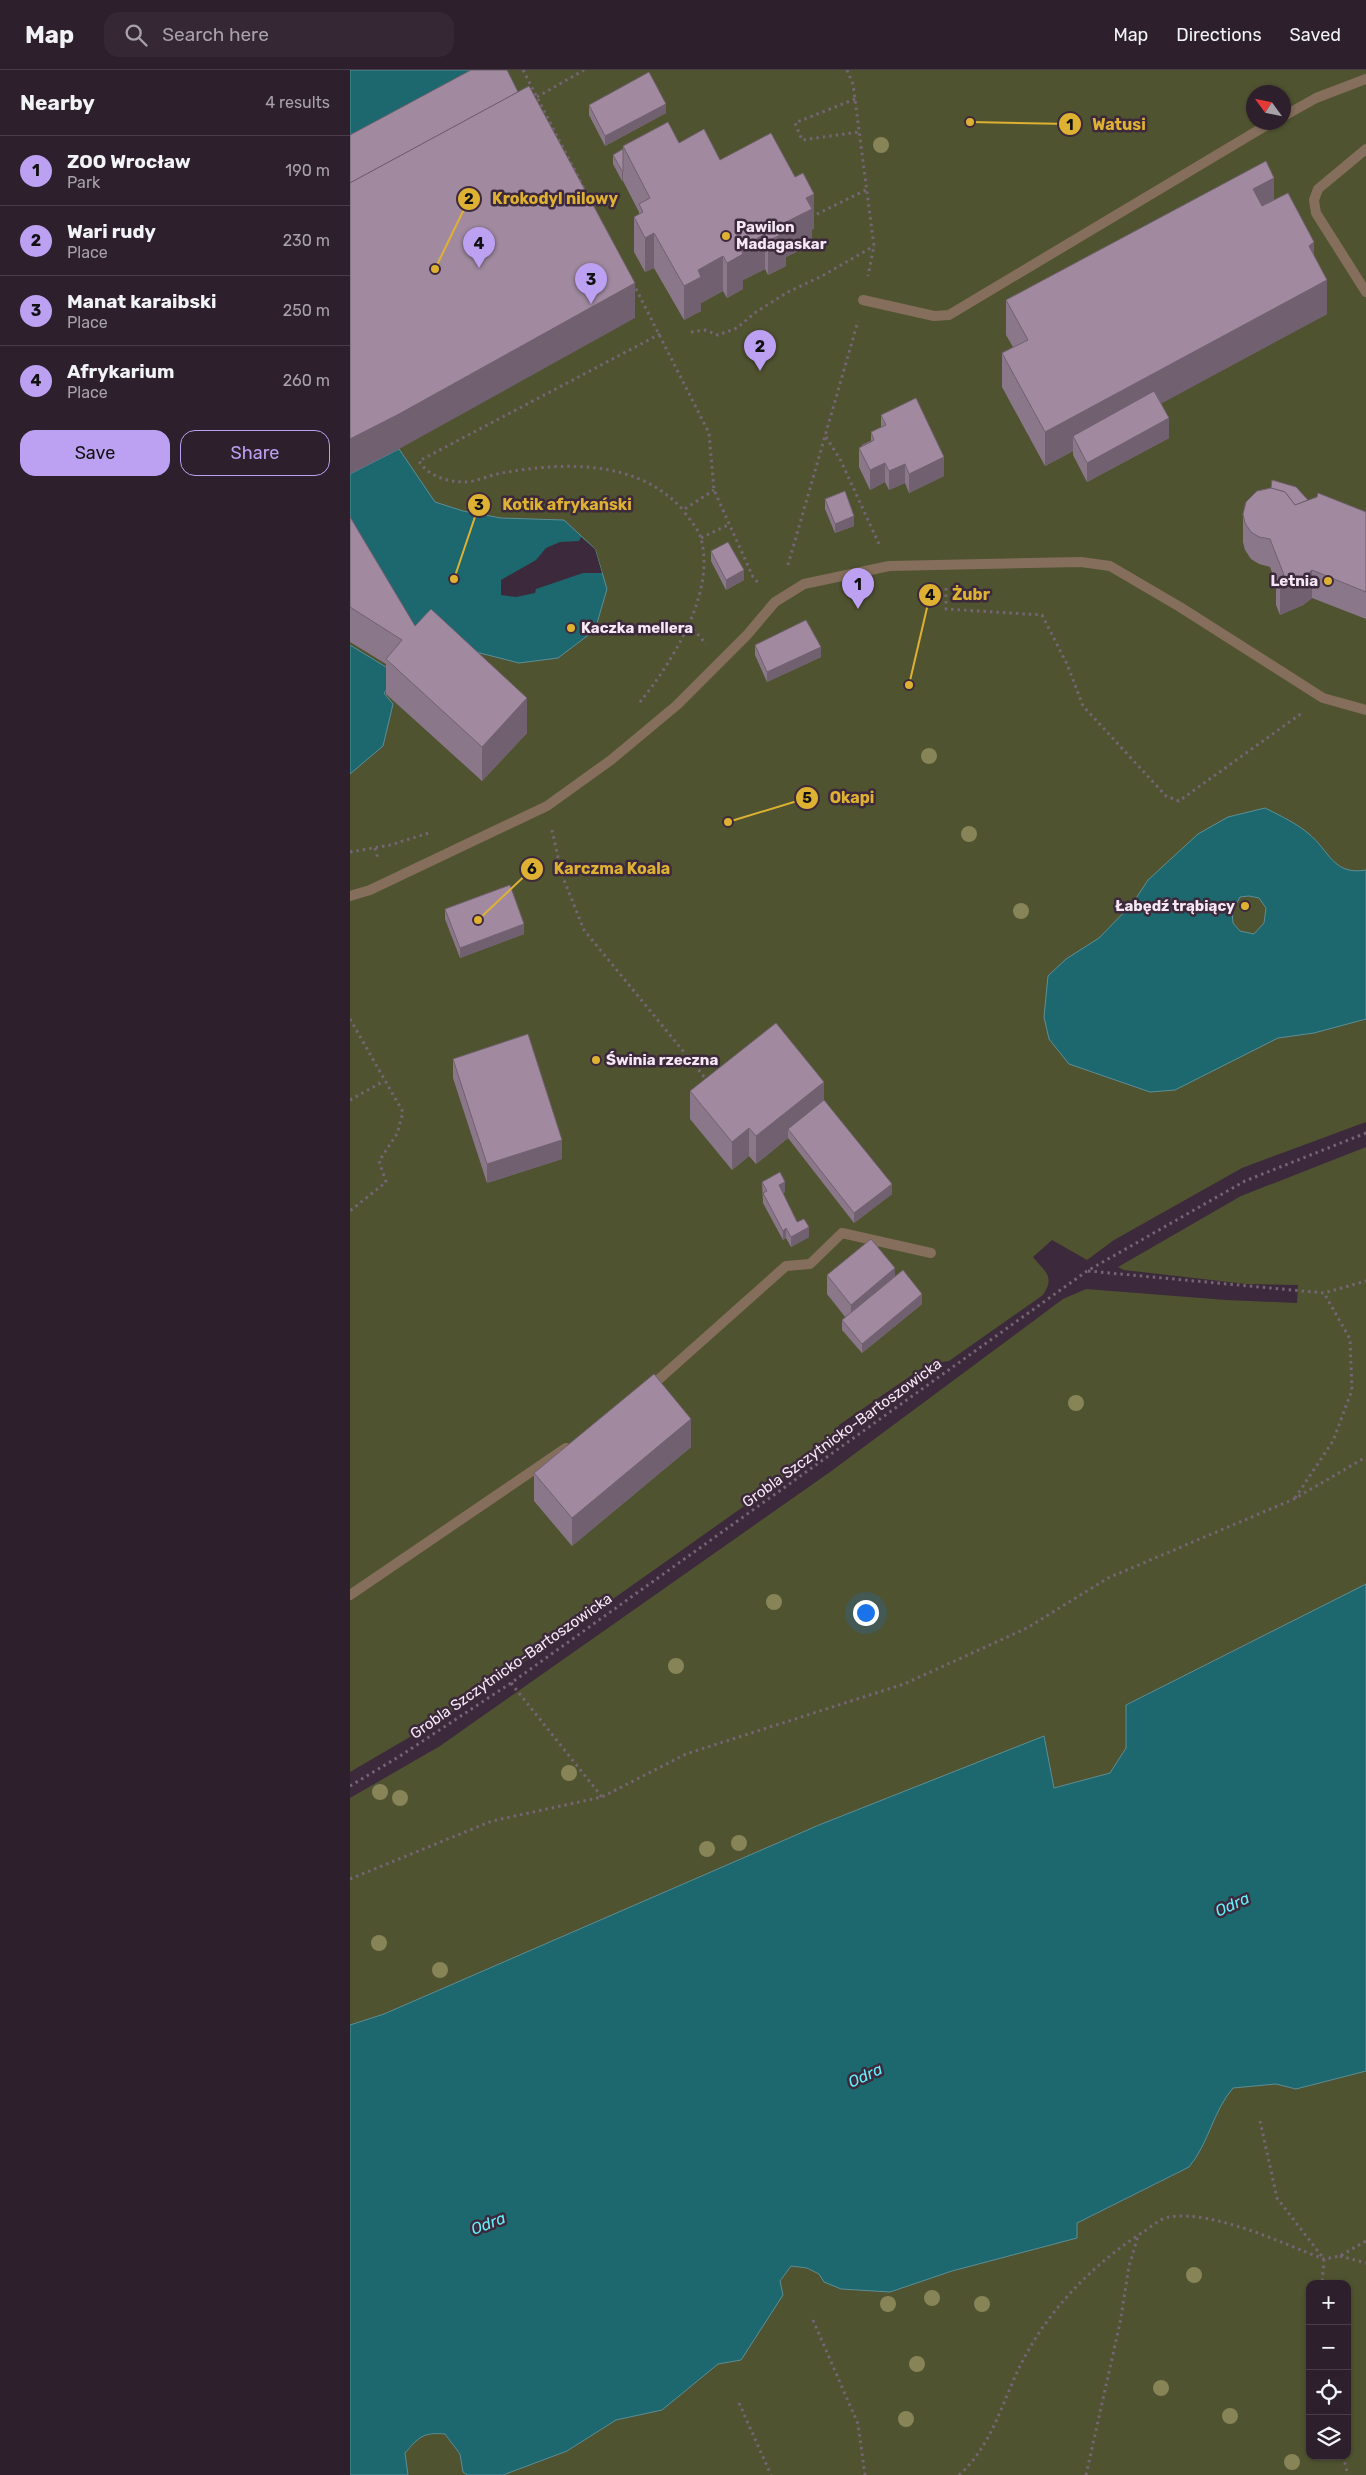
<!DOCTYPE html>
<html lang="en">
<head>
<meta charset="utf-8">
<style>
	body { margin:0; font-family:Rubik,sans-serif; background:#352734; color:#f1f3f6 }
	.controls { position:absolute; right:15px; bottom:15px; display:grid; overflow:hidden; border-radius:10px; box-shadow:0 1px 4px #0004 }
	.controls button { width:45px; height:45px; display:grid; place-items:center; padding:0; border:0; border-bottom:1px solid #483d48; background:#2d1f2c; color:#f1f3f6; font:25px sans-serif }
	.compass { position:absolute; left:896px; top:15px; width:45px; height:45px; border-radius:50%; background:#2d1f2c; box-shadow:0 1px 4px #0004; rotate:303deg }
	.you { position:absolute; left:515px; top:1542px; width:18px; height:18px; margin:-12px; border:4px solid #fff; border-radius:50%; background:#1a73e8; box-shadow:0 0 0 8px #1a73e833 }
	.badge { display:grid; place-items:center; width:32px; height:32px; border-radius:50%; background:#bca0f2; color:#111; font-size:16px; font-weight:700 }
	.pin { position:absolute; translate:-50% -41px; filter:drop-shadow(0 1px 2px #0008) }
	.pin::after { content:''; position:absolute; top:26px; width:18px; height:15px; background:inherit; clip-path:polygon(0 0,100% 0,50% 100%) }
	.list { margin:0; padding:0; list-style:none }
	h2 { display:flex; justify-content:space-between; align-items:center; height:65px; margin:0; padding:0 20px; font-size:21px }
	h2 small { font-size:16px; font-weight:400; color:#a7a2a9 }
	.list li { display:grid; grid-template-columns:32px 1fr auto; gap:15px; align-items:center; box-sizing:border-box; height:70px; padding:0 20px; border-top:1px solid #483d48 }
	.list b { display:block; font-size:19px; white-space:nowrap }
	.list p { margin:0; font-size:16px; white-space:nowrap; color:#a7a2a9 }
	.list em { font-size:16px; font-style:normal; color:#a7a2a9 }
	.actions { display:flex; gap:10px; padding:15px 20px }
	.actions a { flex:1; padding:11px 0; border:1px solid #bca0f2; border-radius:15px; text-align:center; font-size:18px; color:#bca0f2 }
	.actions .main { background:#bca0f2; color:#111 }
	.icon { flex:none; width:28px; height:28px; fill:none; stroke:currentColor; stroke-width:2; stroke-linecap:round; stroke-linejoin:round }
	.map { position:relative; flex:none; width:1016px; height:2405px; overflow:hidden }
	header { display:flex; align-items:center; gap:30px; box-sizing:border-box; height:70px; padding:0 25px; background:#2d1f2c; border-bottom:1px solid #483d48 }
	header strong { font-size:24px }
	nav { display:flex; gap:28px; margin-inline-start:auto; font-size:18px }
	.search { width:350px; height:45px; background:#352734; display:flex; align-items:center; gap:12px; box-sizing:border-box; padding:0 18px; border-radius:15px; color:#a7a2a9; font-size:19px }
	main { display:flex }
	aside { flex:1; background:#2d1f2c }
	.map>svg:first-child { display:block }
	.green { fill:#4f5330; fill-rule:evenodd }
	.water { fill:#1c686e; stroke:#5d8e96; fill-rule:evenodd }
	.pier { fill:#3c293b }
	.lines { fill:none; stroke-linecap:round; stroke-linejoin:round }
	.path { stroke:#756474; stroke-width:3; stroke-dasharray:2.5 4; stroke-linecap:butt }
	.service { stroke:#856e5b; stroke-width:10 }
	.tree { fill:#878458 }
	.wall { fill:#8a778a }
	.shaded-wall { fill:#716170 }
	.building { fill:#a18aa0; stroke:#716170 }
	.poi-dot { fill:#deb133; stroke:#3c293b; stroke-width:2 }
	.labels { text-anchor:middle; stroke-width:5; stroke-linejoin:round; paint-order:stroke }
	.poi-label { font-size:15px; font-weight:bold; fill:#f5e8f4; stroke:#3c293b; text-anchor:start }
	.street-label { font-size:15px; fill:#f5e8f4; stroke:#3c293b }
	.water-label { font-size:16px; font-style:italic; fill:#64effa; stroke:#3c293b }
	.leader { fill:none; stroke:#deb133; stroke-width:2 }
	.callout-dot { fill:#deb133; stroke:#3c293b; stroke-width:2 }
	.mark-label { font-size:15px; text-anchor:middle; font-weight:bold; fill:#111 }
	.callout-label { font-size:16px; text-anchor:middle; font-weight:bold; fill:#deb133; stroke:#3c293b; stroke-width:5; stroke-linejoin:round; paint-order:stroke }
</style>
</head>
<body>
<header>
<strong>Map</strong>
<div class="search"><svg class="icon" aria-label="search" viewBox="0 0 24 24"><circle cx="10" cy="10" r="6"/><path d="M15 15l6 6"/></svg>Search here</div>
<nav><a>Map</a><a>Directions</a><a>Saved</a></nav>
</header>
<main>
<aside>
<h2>Nearby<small>4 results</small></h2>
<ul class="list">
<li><span class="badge">1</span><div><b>ZOO Wrocław</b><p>Park</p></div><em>190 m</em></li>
<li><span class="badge">2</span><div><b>Wari rudy</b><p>Place</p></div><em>230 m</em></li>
<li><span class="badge">3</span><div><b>Manat karaibski</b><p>Place</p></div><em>250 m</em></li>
<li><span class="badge">4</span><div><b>Afrykarium</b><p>Place</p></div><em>260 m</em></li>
</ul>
<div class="actions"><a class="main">Save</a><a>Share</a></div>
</aside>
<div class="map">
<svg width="1016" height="2405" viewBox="0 0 1016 2405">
	<rect width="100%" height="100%" fill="#3c293b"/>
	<g class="green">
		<path d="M0,0H1016V1052L892,1098L764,1170L737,1190L702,1170L683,1187C696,1203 705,1206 693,1225L599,1291L578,1294L489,1355L482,1374L106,1640L0,1702ZM904,22H934V52H904Z"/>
		<polygon points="1016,1077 1016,1514 776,1635 776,1678 760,1703 704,1718 694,1667 469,1755 34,1944 0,1955 0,1728 90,1676 480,1402 713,1229 736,1219 876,1230 947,1233 948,1215 896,1214 774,1200 768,1197 891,1126"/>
		<path d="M1016,2001V2405H153L217,2381L266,2350L312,2340L368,2294L391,2290L430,2211L441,2196L457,2198L469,2204L540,2222L602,2201L727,2153L839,2097C859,2073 863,2041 883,2017L926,2014L946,2019ZM960,2214H997V2386H960Z"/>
		<polygon points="78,2363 95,2364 110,2384 113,2402 117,2405 58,2405 55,2383 67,2370"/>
	</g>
	<g class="water">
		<polygon points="0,0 130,0 0,70"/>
		<polygon points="49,379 85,432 113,441 151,448 214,450 245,479 257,519 245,560 208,588 169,593 79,570 60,581 0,482 0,404"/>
		<polygon points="0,575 49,605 34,623 43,634 33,676 0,704"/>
		<path d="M915,738C931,746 946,753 959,764C979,780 983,806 1016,800V949L964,963L928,968L825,1020L800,1022L719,994L699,969L694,947L698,906L716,889L749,868L783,833L798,810L848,764L878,747ZM899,826L909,828L916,838L914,853L904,864L890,861L883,853L882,842L890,827Z"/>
		<path d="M1016,1514V2001L946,2019L926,2014L883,2018C863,2041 859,2073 839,2097L727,2153V2168L602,2201L540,2222L491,2219L474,2212L469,2204L457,2198L441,2196L430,2211L433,2225L391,2290L368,2294L312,2340L266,2350L217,2381L153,2405H117L113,2402L110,2384L95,2364C73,2362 69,2367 55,2383L58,2405H0V1955L34,1944L469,1755L694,1666L704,1718L760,1703L776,1678V1635Z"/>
	</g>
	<polygon class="pier" points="231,467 245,479 252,503 233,503 186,519 185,523 166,527 151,525 151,510 186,490 196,478 210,472 229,471"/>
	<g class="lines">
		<g class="path">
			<polyline points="173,0 243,136"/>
			<polyline points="497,0 503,14 524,176 518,206"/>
			<polyline points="187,27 234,0"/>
			<polyline points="505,29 445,53 452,70 509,62"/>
			<polyline points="461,147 518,119"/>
			<polyline points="283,213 359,363 364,420 403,507 410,515"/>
			<polyline points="341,262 355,260 368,265 387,258 406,242 438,222 472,206 524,176"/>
			<path d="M310,264L69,391C77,405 95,411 111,412C125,413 139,405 152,403C213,392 288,389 333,440L364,420"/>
			<polyline points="476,367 490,389 529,474"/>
			<polyline points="351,468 380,454"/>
			<polyline points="438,495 508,251"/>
			<polyline points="596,518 596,539 692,545 717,594 733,636 816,726 829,731 952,643"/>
			<polyline points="339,554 356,574"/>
			<path d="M290,632C322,592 366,523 351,469C349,459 338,448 333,440"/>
			<polyline points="202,760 212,805 234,860 356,1009"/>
			<polyline points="25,778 28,789"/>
			<polyline points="0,782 40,775 79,763"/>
			<polyline points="0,949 53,1042 47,1064 29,1091 36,1112 0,1141"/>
			<polyline points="0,1030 34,1011"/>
			<polyline points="738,1201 974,1223 1016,1211"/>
			<polyline points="945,1428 983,1371 1002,1320 1000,1269 974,1223"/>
			<polyline points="161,1613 252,1727"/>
			<polyline points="0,1716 50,1686 161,1613 737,1201 895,1111 1016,1063"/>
			<polyline points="0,1809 142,1751 252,1727 336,1684 554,1614 677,1558 758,1508 944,1429 1016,1387"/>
			<polyline points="910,2051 927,2128 974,2189 972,2214"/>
			<polyline points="990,2186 1016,2193"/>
			<polyline points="463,2250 508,2354 515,2405"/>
			<polyline points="389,2333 421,2405"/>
			<polyline points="993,2386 998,2405"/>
			<path d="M609,2405C642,2376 652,2332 671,2294C698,2240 742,2195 793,2162C800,2158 810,2148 819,2147C864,2140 931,2173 974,2189L990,2186L1016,2171"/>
			<polyline points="736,2405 770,2253 779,2196 788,2166"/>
		</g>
		<g class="service">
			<polyline points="934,46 966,28 1016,9"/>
			<polyline points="1016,79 968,119 964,130 966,143 1016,222"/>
			<polyline points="513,230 584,246 599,245 922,52"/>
			<polyline points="0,826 20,820 197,736 261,690 327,635 397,565 425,532 454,514 539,496 731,492 760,496 830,537 973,628 1016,640"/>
			<polyline points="299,1318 436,1196 460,1194 492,1163 581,1183"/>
			<polyline points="0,1525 216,1378"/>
		</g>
	</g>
	<g class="tree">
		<circle cx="531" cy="75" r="8"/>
		<circle cx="579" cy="686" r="8"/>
		<circle cx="619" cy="764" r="8"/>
		<circle cx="671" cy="841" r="8"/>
		<circle cx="726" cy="1333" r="8"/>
		<circle cx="424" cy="1532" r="8"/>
		<circle cx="326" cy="1596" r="8"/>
		<circle cx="219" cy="1703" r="8"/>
		<circle cx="30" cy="1722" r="8"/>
		<circle cx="50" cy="1728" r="8"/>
		<circle cx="389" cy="1773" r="8"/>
		<circle cx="357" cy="1779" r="8"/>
		<circle cx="29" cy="1873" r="8"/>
		<circle cx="90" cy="1900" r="8"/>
		<circle cx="844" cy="2205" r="8"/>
		<circle cx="582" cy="2228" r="8"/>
		<circle cx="538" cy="2234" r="8"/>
		<circle cx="632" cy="2234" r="8"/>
		<circle cx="567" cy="2294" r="8"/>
		<circle cx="811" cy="2318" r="8"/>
		<circle cx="880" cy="2346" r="8"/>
		<circle cx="556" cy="2349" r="8"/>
		<circle cx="942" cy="2392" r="8"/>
	</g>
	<g class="wall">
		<polygon points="239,35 316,43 255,76 239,45"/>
		<polygon points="329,73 370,90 464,158 462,160 462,174 436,187 436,196 418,205 415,199 393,210 393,219 377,228 373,221 351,233 351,241 334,250 304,198 295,202 284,182 284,147 289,145 289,142 273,111 272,111 263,94 263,85 273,79 273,76"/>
		<polygon points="924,130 964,187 977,244 811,333 819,368 737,412 723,385 723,381 695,396 652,317 652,283 663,277 656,265 656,230"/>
		<polygon points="531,345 594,406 559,423 555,413 539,420 535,412 520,420 509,397 509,378 521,371 521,362 531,357"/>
		<polygon points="475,429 504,456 485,463 475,439"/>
		<polygon points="958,430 1016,442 1016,549 962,528 953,535 930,545 926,535 926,513 920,497 909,494 901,489 895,480 893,472 893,444"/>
		<polygon points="0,447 65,556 177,663 132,711 36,624 36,594 0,572"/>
		<polygon points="361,481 394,510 376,520 361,491"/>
		<polygon points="405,575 471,587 417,612 405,585"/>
		<polygon points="95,839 174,864 110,888 95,849"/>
		<polygon points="103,989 212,1089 137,1113 103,1008"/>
		<polygon points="340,1021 474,1030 542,1124 504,1153 438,1068 406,1094 399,1086 382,1100 340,1049"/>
		<polygon points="412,1112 435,1122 433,1123 447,1152 459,1167 441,1177 436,1168 433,1170 413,1133"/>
		<polygon points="477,1205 545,1207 572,1234 512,1283 492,1260 492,1250 496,1248 477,1224"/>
		<polygon points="341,1377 222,1476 184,1431 184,1403"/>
	</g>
	<g class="shaded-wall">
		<polygon points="316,34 316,43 255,76 255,66"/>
		<rect x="272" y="101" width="1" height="10"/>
		<polygon points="924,108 924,142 903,153 903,119"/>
		<polygon points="464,124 464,158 462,160 462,174 436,187 436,196 418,205 418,171 432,154 456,128"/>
		<polygon points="304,163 304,198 295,202 295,168"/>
		<polygon points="415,164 415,199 393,210 393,219 377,228 377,193 390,178"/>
		<polygon points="964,172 964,207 959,176"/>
		<polygon points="373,186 373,221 351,233 351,241 334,250 334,216 348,200"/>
		<polygon points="977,210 977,244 729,378 723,366 723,381 695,396 695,362"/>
		<polygon points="285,213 285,248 49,379 0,404 0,369"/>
		<polygon points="819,348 819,368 737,412 737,393"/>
		<polygon points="594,387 594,406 559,423 559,404"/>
		<polygon points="535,393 535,412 520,420 520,400"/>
		<polygon points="555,394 555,413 539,420 539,401"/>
		<polygon points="504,446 504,456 485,463 485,454"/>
		<polygon points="394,500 394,510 376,520 376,510"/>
		<polygon points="962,500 962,528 953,535 930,545 930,517"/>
		<polygon points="471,577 471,587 417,612 417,602"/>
		<polygon points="177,628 177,663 132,711 132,677"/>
		<polygon points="174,854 174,864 110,888 110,878"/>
		<polygon points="474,1012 474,1040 438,1059 438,1068 406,1094 406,1066"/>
		<polygon points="399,1058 399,1086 382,1100 382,1072"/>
		<polygon points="212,1070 212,1089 137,1113 137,1094"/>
		<polygon points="435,1112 435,1122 429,1125 429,1115"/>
		<polygon points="542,1114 542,1124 504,1153 504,1143"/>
		<polygon points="459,1157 459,1167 441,1177 441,1167"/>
		<polygon points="436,1158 436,1168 433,1170 433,1161"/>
		<polygon points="545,1198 545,1217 501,1254 501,1235"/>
		<polygon points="572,1224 572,1234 512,1283 512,1274"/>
		<polygon points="341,1349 341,1377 222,1476 222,1448"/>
	</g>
	<g class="building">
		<polygon points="121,0 157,0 168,22 0,113 0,65"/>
		<polygon points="299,2 316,34 255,66 239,35"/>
		<polygon points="179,16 285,213 49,344 0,369 0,113"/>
		<polygon points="318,52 329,73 354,59 370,90 421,63 445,107 453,103 464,124 456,128 462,139 432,154 436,162 418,171 415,164 390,178 393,184 377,193 373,186 348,200 351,207 334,216 304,163 295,168 284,147 293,142 289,134 300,128 273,76"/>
		<polygon points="273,79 273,101 272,101 263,85"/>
		<polygon points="916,91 924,108 903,119 912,136 938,123 964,172 959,176 977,210 695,362 652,283 678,270 656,230"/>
		<polygon points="804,321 819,348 737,393 723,366"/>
		<polygon points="566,328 594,387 559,404 555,394 539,401 535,393 520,400 509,378 524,370 521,362 536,355 531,345"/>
		<polygon points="521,371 521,372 512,376 512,375"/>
		<polygon points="922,410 946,417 958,430 945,435 935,422 921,418"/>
		<polygon points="921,418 935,422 945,435 967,427 968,423 1016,442 1016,522 962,500 953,508 930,517 926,508 934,505 920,469 909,467 901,462 895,453 893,444 896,432 907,421"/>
		<polygon points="495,421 504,446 485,454 475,429"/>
		<polygon points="0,447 65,556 81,539 177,628 132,677 36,589 52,570 0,537"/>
		<polygon points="378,472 394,500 376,510 361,481"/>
		<polygon points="456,550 471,577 417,602 405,575"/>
		<polygon points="160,815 174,854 110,878 95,839"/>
		<polygon points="426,953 474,1012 406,1066 399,1058 382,1072 340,1021"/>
		<polygon points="178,964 212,1070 137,1094 103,989"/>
		<polygon points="474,1030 542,1114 504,1143 438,1059"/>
		<polygon points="430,1102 435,1112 429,1115 447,1152 454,1149 459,1157 441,1167 436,1158 433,1161 413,1123 417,1121 412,1112"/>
		<polygon points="521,1169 545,1198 501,1235 477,1205"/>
		<polygon points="553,1200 572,1224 512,1274 492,1250"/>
		<polygon points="304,1304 341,1349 222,1448 184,1403"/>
	</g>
	<g class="poi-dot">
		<circle cx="376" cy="166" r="5"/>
		<circle cx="978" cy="511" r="5"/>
		<circle cx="221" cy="558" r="5"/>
		<circle cx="895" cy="836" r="5"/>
		<circle cx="246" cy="990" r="5"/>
	</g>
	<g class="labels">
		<g class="poi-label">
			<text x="386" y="162">Pawilon<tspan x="386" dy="17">Madagaskar</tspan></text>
			<text x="968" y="516" text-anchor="end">Letnia</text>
			<text x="231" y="563">Kaczka mellera</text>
			<text x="885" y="841" text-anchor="end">Łabędź trąbiący</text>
			<text x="256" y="995">Świnia rzeczna</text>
		</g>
		<g class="street-label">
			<text transform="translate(492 1363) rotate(-36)" y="5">Grobla Szczytnicko-Bartoszowicka</text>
			<text transform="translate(161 1596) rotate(-35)" y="5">Grobla Szczytnicko-Bartoszowicka</text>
		</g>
		<g class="water-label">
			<text transform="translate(882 1834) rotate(-25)" y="6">Odra</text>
			<text transform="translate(515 2005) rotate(-25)" y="6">Odra</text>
			<text transform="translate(138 2153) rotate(-21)" y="6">Odra</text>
		</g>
	</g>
	<path class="leader" d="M620 52L720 54M85 199L119 129M104 509L129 435M559 615L580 525M378 752L457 728M128 850L182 799"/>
	<g class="callout-dot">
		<circle cx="620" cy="52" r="5"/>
		<circle cx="85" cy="199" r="5"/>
		<circle cx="104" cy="509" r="5"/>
		<circle cx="559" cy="615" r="5"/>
		<circle cx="378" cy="752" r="5"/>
		<circle cx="128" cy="850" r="5"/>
		<circle cx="720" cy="54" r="12"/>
		<circle cx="119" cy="129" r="12"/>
		<circle cx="129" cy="435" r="12"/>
		<circle cx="580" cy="525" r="12"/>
		<circle cx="457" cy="728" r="12"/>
		<circle cx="182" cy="799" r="12"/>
	</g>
	<g class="mark-label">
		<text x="720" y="60">1</text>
		<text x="119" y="134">2</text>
		<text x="129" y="440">3</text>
		<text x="580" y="530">4</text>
		<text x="457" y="733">5</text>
		<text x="182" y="804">6</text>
	</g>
	<g class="callout-label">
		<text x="769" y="60">Watusi</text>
		<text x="205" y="134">Krokodyl nilowy</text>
		<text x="217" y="440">Kotik afrykański</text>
		<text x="621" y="530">Żubr</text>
		<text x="502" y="733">Okapi</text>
		<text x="262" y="804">Karczma Koala</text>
	</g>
</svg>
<div class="controls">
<button>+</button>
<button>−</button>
<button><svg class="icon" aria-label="locate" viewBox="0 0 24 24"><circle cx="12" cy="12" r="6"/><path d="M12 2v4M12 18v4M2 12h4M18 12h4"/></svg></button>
<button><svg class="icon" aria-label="layers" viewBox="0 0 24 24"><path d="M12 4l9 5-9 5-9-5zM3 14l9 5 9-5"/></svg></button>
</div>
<svg class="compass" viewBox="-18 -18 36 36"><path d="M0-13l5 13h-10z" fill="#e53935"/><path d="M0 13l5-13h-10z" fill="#a7a2a9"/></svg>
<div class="you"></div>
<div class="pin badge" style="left:508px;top:539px">1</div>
<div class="pin badge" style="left:410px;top:301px">2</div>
<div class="pin badge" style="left:241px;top:234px">3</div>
<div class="pin badge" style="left:129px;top:198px">4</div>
</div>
</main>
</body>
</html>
